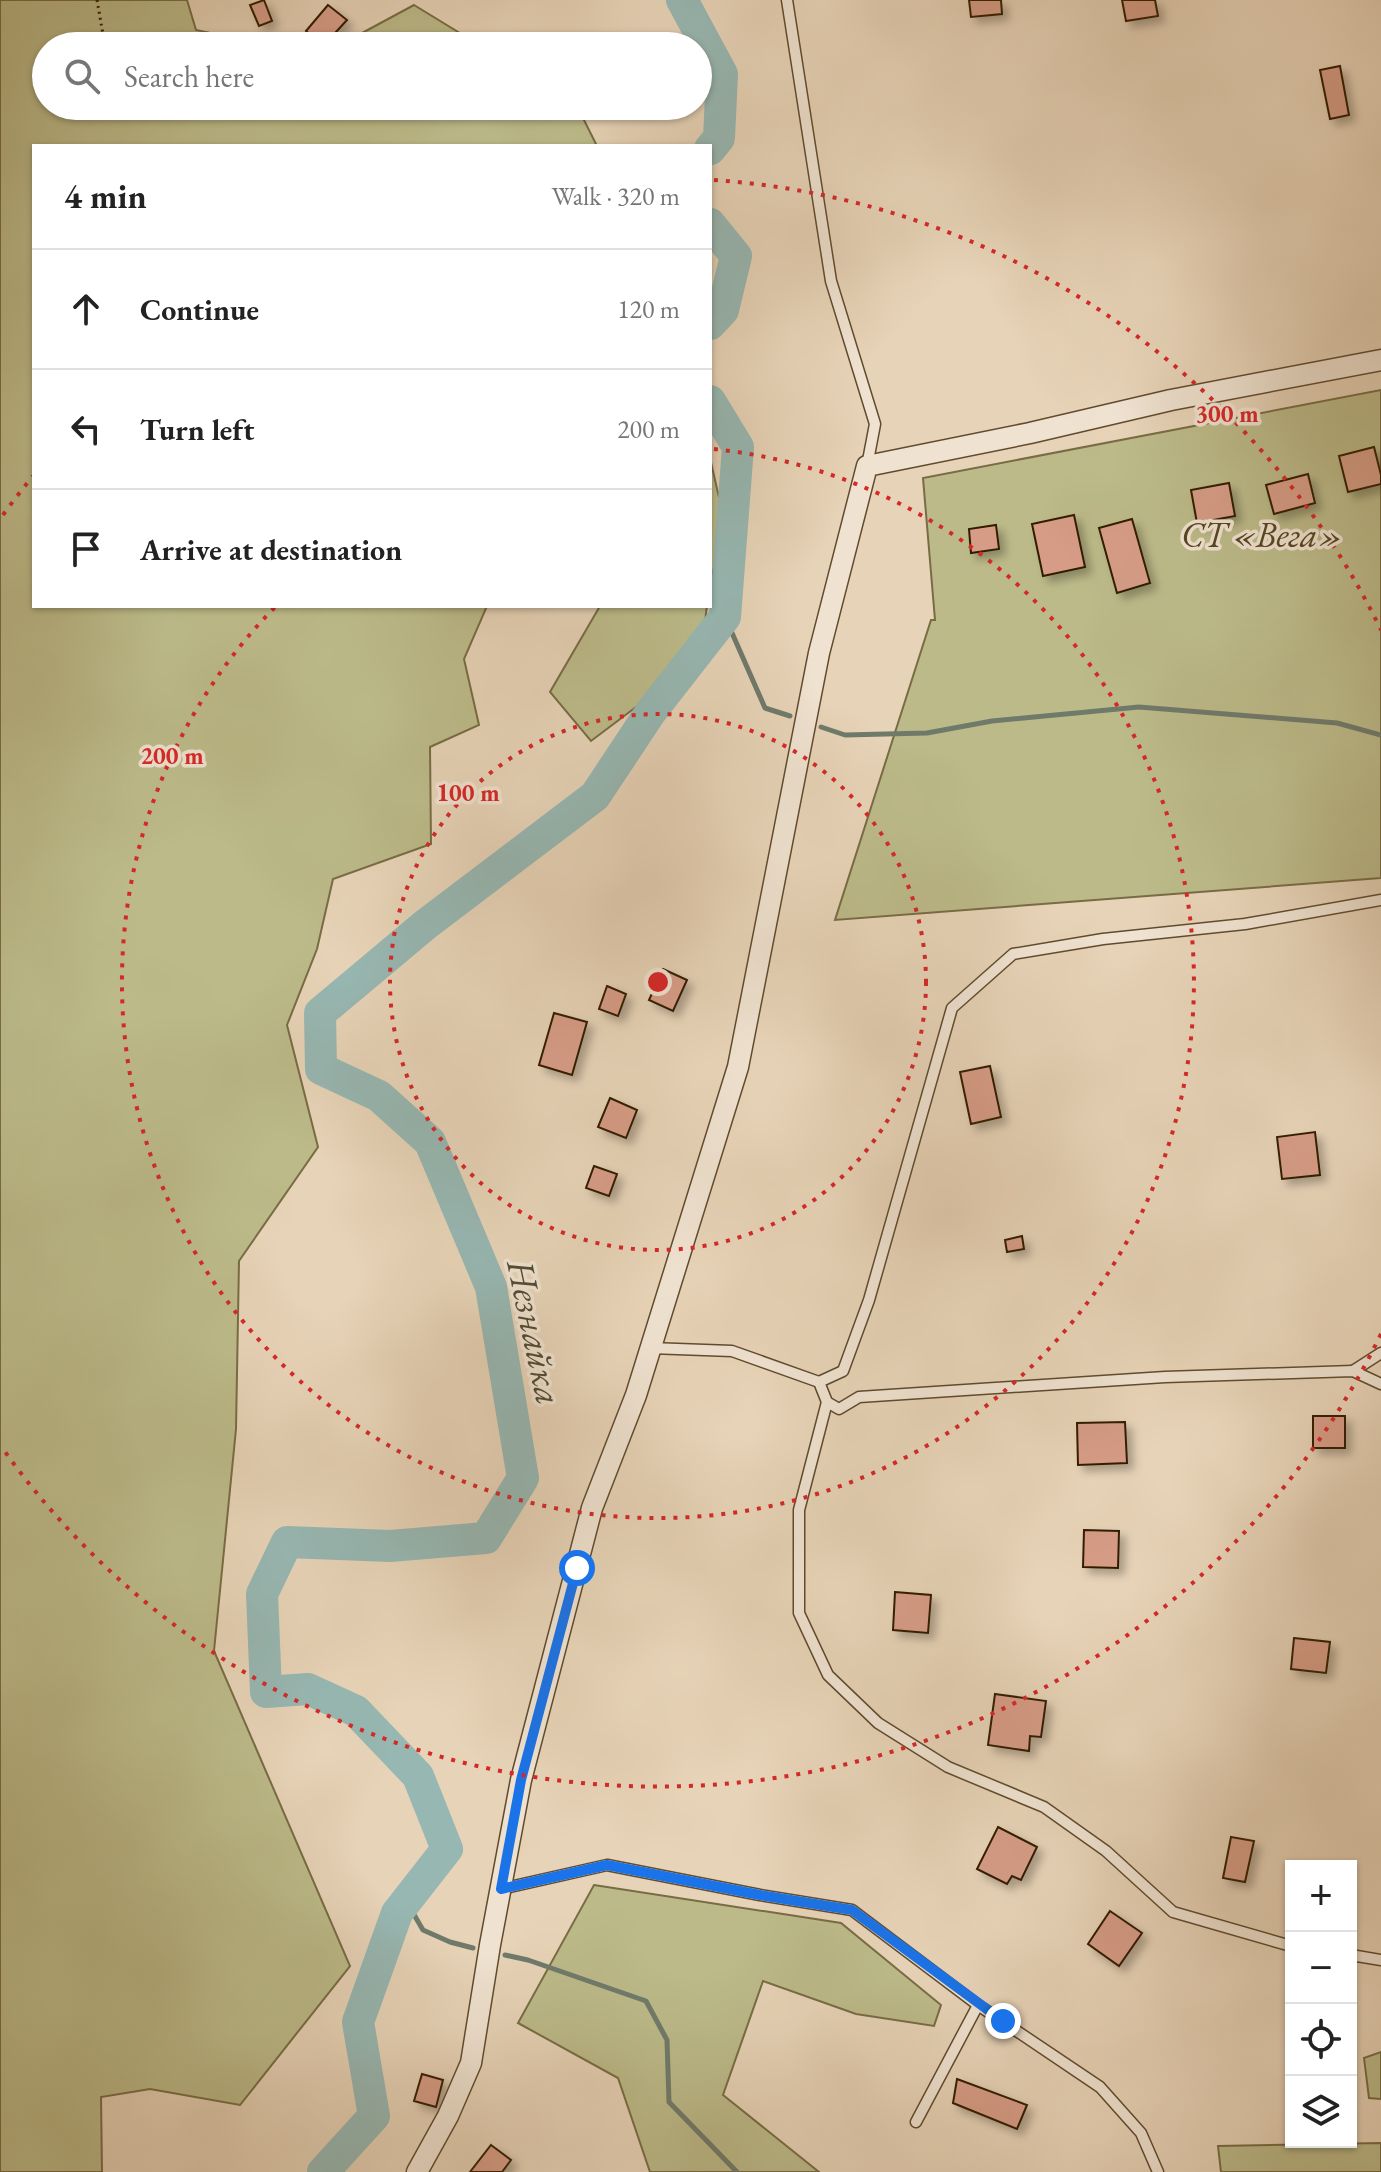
<!DOCTYPE html>
<html lang="en">
<head>
<meta charset="utf-8">
<style>
	body { margin:0; font-family:"EB Garamond",serif; background:#f2f2f2; color:#222 }
	.controls { position:absolute; right:24px; bottom:24px; display:grid; overflow:hidden; border-radius:0px; box-shadow:0 2px 6px #0004 }
	.controls button { width:72px; height:72px; display:grid; place-items:center; padding:0; border:0; border-bottom:2px solid #e0e0e0; background:#fff; color:#222; font:40px sans-serif }
	.stop { position:absolute; width:24px; height:24px; margin:-18px; border:6px solid #1a73e8; border-radius:50%; background:#fff }
	.stop.end { background:#1a73e8; border-color:#fff; box-shadow:0 2px 8px #0008 }
	.list { margin:0; padding:0; list-style:none }
	h2 { display:flex; justify-content:space-between; align-items:center; height:104px; margin:0; padding:0 32px; font-size:34px }
	h2 small { font-size:26px; font-weight:400; color:#767676 }
	.list li { display:grid; grid-template-columns:52px 1fr auto; gap:24px; align-items:center; box-sizing:border-box; height:120px; padding:0 32px; border-top:2px solid #e0e0e0 }
	.list b { display:block; font-size:30px; white-space:nowrap }
	.list em { font-size:26px; font-style:normal; color:#767676 }
	.icon { flex:none; width:44px; height:44px; fill:none; stroke:currentColor; stroke-width:2; stroke-linecap:round; stroke-linejoin:round }
	.map { position:relative; flex:none; width:1381px; height:2172px; overflow:hidden }
	.search { position:absolute; background:#fff; box-shadow:0 2px 6px #0004; left:32px; top:32px; width:680px; height:88px; display:flex; align-items:center; gap:20px; box-sizing:border-box; padding:0 28px; border-radius:44px; color:#767676; font-size:30px }
	.panel { position:absolute; background:#fff; box-shadow:0 2px 6px #0004; left:32px; top:144px; width:680px; height:464px; border-radius:0px }
	.map>svg:first-child { display:block }
	.green { fill:#bcba89; stroke:#786c44; stroke-width:2 }
	.lines { fill:none; stroke-linecap:round; stroke-linejoin:round }
	.stream { stroke:#6f7a6b; stroke-width:5 }
	.river { stroke:#97b7b2; stroke-width:32 }
	.building { fill:#d69c86; stroke:#331e00; stroke-width:2; filter:url(#shadow) }
	.service-casing { stroke:#604b2e; stroke-width:13 }
	.minor-casing { stroke:#604b2e; stroke-width:23 }
	.path { stroke:#331e00; stroke-width:3; stroke-dasharray:2 4; stroke-linecap:butt }
	.service { stroke:#efe2d0; stroke-width:10 }
	.minor { stroke:#efe2d0; stroke-width:20 }
	.route { stroke:#1a73e8; stroke-width:10 }
	.ring { fill:none; stroke:#d62828; stroke-width:4; stroke-dasharray:4 8 }
	.labels { text-anchor:middle; stroke-width:7; stroke-linejoin:round; paint-order:stroke }
	.park-label { font-size:36px; font-style:italic; fill:#554522; stroke:#efe2d0 }
	.water-label { font-size:38px; font-style:italic; fill:#514c35; stroke:#efe2d0 }
	.centre { fill:#d62828; stroke:#efe2d0; stroke-width:4 }
	.ring-label { font-size:24px; text-anchor:middle; font-weight:bold; fill:#d62828; stroke:#efe2d0; stroke-width:7; stroke-linejoin:round; paint-order:stroke }
</style>
</head>
<body>
<div class="map">
<svg width="1381" height="2172" viewBox="0 0 1381 2172">
	<defs>
		<filter id="shadow"><feDropShadow dx="6" dy="6" stdDeviation="4" flood-color="#0004"/></filter>
	</defs>
	<rect width="100%" height="100%" fill="#e7d3b7"/>
	<filter id="stains"><feTurbulence type="fractalNoise" baseFrequency=".0025" numOctaves="4"/><feColorMatrix values="0 0 0 0 .2 0 0 0 0 .09 0 0 0 0 .02 0 0 0 .5 -.17"/></filter>
	<radialGradient id="worn" r=".72"><stop offset=".6" stop-color="#630" stop-opacity="0"/><stop offset="1" stop-color="#630" stop-opacity=".3"/></radialGradient>
	<g class="green">
		<polygon points="0,0 187,0 196,30 273,46 46,46 46,106 577,106 597,146 34,146 34,606 487,606 464,659 479,725 430,747 431,844 333,879 317,949 287,1025 318,1147 239,1261 236,1429 214,1651 350,1966 240,2105 150,2089 101,2097 102,2172 0,2172"/>
		<polygon points="414,5 481,46 338,46"/>
		<polygon points="1381,390 1381,878 835,920 931,620 935,620 923,478"/>
		<polygon points="710,458 723,515 710,591"/>
		<polygon points="600,606 707,606 704,629 640,704 591,741 550,692"/>
		<polygon points="594,1885 841,1923 941,2005 934,2026 856,2014 763,1981 723,2095 819,2172 650,2172 618,2078 518,2023"/>
		<polygon points="1381,2052 1381,2099 1369,2098 1364,2058"/>
		<polygon points="1381,2143 1381,2172 1221,2172 1218,2146"/>
	</g>
	<g class="lines">
		<g class="stream">
			<polyline points="725,617 765,708 790,716"/>
			<polyline points="821,727 845,735 927,733 992,721 1139,707 1337,723 1381,735"/>
			<polyline points="406,1901 423,1930 450,1942 473,1948"/>
			<polyline points="505,1955 528,1960 646,2001 667,2040 669,2102 737,2172"/>
		</g>
		<g class="river">
			<polyline points="682,0 722,74 719,138 710,149"/>
			<polyline points="710,224 736,256 723,310 710,324"/>
			<polyline points="323,2172 374,2116 358,2022 397,1913 447,1849 418,1776 356,1711 308,1689 266,1692 262,1594 287,1542 390,1546 486,1538 523,1478 491,1287 430,1142 379,1096 321,1069 320,1013 425,925 595,796 650,713 725,617 738,447 710,401"/>
		</g>
	</g>
	<g class="building">
		<polygon points="264,0 272,21 259,26 250,5"/>
		<polygon points="969,0 1001,0 1002,14 971,17"/>
		<polygon points="1122,0 1155,0 1158,16 1126,21"/>
		<polygon points="328,5 347,20 323,46 306,31"/>
		<polygon points="1340,66 1349,115 1330,119 1320,70"/>
		<polygon points="1374,447 1381,475 1381,484 1348,492 1339,456"/>
		<polygon points="1308,474 1315,503 1274,514 1266,485"/>
		<polygon points="1229,483 1235,516 1197,523 1191,490"/>
		<polygon points="1074,515 1085,567 1043,576 1032,524"/>
		<polygon points="1132,519 1150,583 1117,593 1099,528"/>
		<polygon points="996,525 999,549 971,553 969,529"/>
		<polygon points="663,969 687,980 673,1011 649,1000"/>
		<polygon points="607,986 626,994 618,1016 599,1009"/>
		<polygon points="554,1013 587,1022 572,1075 539,1065"/>
		<polygon points="990,1066 1001,1117 971,1124 960,1072"/>
		<polygon points="610,1098 637,1110 626,1138 598,1127"/>
		<polygon points="1315,1132 1320,1175 1282,1179 1277,1137"/>
		<polygon points="594,1166 617,1174 609,1196 586,1188"/>
		<polygon points="1022,1236 1024,1249 1007,1252 1005,1240"/>
		<rect x="1313" y="1416" width="32" height="32"/>
		<polygon points="1125,1422 1127,1463 1078,1465 1077,1423"/>
		<polygon points="1084,1530 1119,1531 1118,1568 1083,1567"/>
		<polygon points="895,1592 931,1595 928,1633 893,1630"/>
		<polygon points="1294,1638 1330,1642 1326,1673 1291,1669"/>
		<polygon points="995,1694 1046,1701 1041,1737 1030,1736 1029,1751 988,1745"/>
		<polygon points="998,1827 1037,1847 1021,1880 1012,1876 1007,1884 977,1869"/>
		<polygon points="1231,1837 1254,1841 1245,1882 1223,1878"/>
		<polygon points="1110,1911 1142,1933 1119,1966 1088,1944"/>
		<polygon points="422,2074 443,2080 436,2107 414,2101"/>
		<polygon points="957,2079 1027,2105 1017,2129 953,2103"/>
		<polygon points="491,2145 511,2160 502,2172 470,2172"/>
	</g>
	<g class="lines">
		<defs>
			<g id="service">
				<polyline points="787,0 831,281 875,424 867,466"/>
				<polyline points="650,1348 732,1351 819,1382 827,1402 839,1409 859,1397 1165,1377 1353,1371 1381,1384"/>
				<polyline points="1353,1371 1381,1353"/>
				<polyline points="819,1382 843,1371 869,1300 952,1008 1013,954 1103,939 1245,924 1381,900"/>
				<polyline points="827,1402 799,1510 799,1613 828,1675 878,1723 948,1767 1044,1807 1106,1851 1173,1912 1291,1946"/>
				<polyline points="501,1889 607,1865 760,1895 852,1910 978,2005 1100,2087 1141,2133 1158,2172"/>
				<polyline points="1351,1955 1381,1960"/>
				<polyline points="916,2122 978,2005"/>
			</g>
			<polyline id="minor" points="417,2172 448,2116 471,2063 490,1945 521,1780 592,1508 636,1395 738,1067 819,653 867,466 1030,433 1171,400 1381,360"/>
		</defs>
		<use href="#service" class="service-casing"/>
		<use href="#minor" class="minor-casing"/>
		<polyline class="path" points="97,0 105,46"/>
		<use href="#service" class="service"/>
		<use href="#minor" class="minor"/>
	</g>
	<g class="lines">
		<polyline class="route" points="577,1568 521,1780 501,1889 607,1865 760,1895 852,1910 1003,2021"/>
	</g>
	<g class="ring">
		<circle cx="658" cy="982" r="268"/>
		<path d="M714 449A536 536 0 1 1 276 606"/>
		<path d="M1381 1334A804 804 0 0 1 3 1449M3 515A804 804 0 0 1 33 476M714 180A804 804 0 0 1 1381 630"/>
	</g>
	<g class="labels">
		<g class="park-label">
			<text x="1262" y="547">СТ «Вега»</text>
		</g>
		<g class="water-label">
			<text transform="translate(535 1332) rotate(78)" y="13">Незнайка</text>
		</g>
	</g>
	<circle cx="658" cy="982" r="12" class="centre"/>
	<g class="ring-label">
		<text x="1227" y="422">300 m</text>
		<text x="172" y="764">200 m</text>
		<text x="468" y="801">100 m</text>
	</g>
	<rect width="100%" height="100%" filter="url(#stains)"/>
	<rect width="100%" height="100%" fill="url(#worn)"/>
</svg>
<div class="controls">
<button>+</button>
<button>−</button>
<button><svg class="icon" aria-label="locate" viewBox="0 0 24 24"><circle cx="12" cy="12" r="6"/><path d="M12 2v4M12 18v4M2 12h4M18 12h4"/></svg></button>
<button><svg class="icon" aria-label="layers" viewBox="0 0 24 24"><path d="M12 4l9 5-9 5-9-5zM3 14l9 5 9-5"/></svg></button>
</div>
<div class="stop" style="left:577px;top:1568px"></div>
<div class="stop end" style="left:1003px;top:2021px"></div>
<div class="search"><svg class="icon" aria-label="search" viewBox="0 0 24 24"><circle cx="10" cy="10" r="6"/><path d="M15 15l6 6"/></svg>Search here</div>
<section class="panel">
<h2>4 min<small>Walk · 320 m</small></h2>
<ul class="list">
<li><svg class="icon" aria-label="ahead" viewBox="0 0 24 24"><path d="M12 20V5M6 11l6-6 6 6"/></svg><div><b>Continue</b></div><em>120 m</em></li>
<li><svg class="icon" aria-label="left" viewBox="0 0 24 24"><path d="M17 20v-9H6M10 6l-5 5 5 5"/></svg><div><b>Turn left</b></div><em>200 m</em></li>
<li><svg class="icon" aria-label="arrive" viewBox="0 0 24 24"><path d="M6 21V4h12l-3 4 3 4H6"/></svg><div><b>Arrive at destination</b></div></li>
</ul>
</section>
</div>
</body>
</html>
